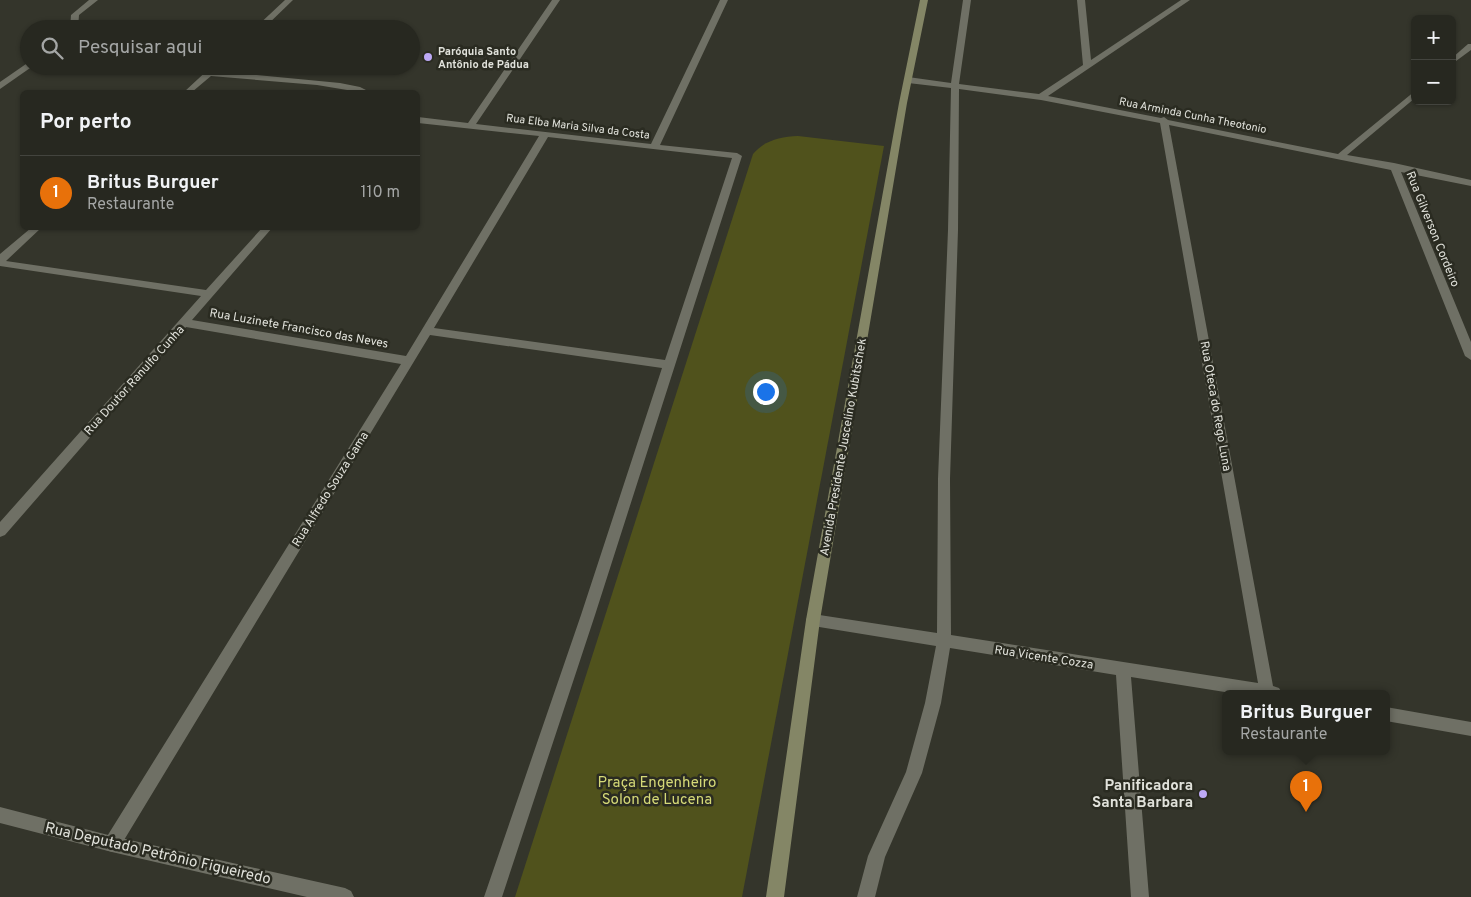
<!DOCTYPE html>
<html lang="pt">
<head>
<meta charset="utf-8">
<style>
	body { margin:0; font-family:Overpass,sans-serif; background:#33342d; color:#f1f3f6 }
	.controls { position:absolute; right:15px; top:15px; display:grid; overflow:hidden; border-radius:8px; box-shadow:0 1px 4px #0004 }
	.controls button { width:45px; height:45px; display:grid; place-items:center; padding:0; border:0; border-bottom:1px solid #43443e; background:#272820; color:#f1f3f6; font:25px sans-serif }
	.you { position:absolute; left:765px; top:391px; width:18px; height:18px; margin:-12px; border:4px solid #fff; border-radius:50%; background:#1a73e8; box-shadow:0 0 0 8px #1a73e833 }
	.badge { display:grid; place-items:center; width:32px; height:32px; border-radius:50%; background:#bda9f5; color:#fff; font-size:16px; font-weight:700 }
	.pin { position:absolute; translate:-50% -41px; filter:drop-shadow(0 1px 2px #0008) }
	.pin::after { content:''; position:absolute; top:26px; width:18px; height:15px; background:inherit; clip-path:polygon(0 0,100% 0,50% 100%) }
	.popup { position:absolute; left:1222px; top:690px; width:168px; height:65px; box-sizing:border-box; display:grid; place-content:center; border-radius:8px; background:#272820; filter:drop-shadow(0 1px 4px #0005); font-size:16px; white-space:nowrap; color:#a4a6a5 }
	.popup b { font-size:19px; color:#f1f3f6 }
	.popup::after { content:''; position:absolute; left:50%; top:100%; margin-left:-10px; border:10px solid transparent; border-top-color:#272820 }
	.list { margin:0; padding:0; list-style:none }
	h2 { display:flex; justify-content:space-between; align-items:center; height:65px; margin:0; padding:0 20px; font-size:21px }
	h2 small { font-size:16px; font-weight:400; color:#a4a6a5 }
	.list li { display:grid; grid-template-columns:32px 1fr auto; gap:15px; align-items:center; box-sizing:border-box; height:75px; padding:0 20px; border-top:1px solid #43443e }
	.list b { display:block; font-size:19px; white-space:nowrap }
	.list p { margin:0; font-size:16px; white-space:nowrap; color:#a4a6a5 }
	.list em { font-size:16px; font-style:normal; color:#a4a6a5 }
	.icon { flex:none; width:28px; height:28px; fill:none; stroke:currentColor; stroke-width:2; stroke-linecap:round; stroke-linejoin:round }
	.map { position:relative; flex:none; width:1471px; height:897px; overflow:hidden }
	.search { position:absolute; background:#272820; box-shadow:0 1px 4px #0004; left:20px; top:20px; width:400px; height:55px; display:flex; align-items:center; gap:12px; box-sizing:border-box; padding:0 18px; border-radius:28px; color:#a4a6a5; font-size:19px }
	.panel { position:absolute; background:#272820; box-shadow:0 1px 4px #0004; left:20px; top:90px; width:400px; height:140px; border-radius:8px }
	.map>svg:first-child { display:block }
	.green { fill:#50521c }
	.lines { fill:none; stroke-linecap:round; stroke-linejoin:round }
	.minor { fill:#6f7065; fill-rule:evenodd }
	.tertiary { fill:#6f7065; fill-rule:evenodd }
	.secondary { fill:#848666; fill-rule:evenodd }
	.poi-dot { fill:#bda9f5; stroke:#2a2b21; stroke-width:2 }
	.labels { text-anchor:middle; stroke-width:5; stroke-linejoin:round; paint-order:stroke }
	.far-poi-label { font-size:11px; font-weight:bold; fill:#e1e2db; stroke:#2a2b21; text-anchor:start }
	.far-street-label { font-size:11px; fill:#e1e2db; stroke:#2a2b21 }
	.street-label { font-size:12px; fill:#e1e2db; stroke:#2a2b21 }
	.near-park-label { font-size:15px; fill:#d5d977; stroke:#2a2b21 }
	.near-poi-label { font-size:15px; font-weight:bold; fill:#e1e2db; stroke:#2a2b21; text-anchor:end }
	.near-street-label { font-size:15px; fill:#e1e2db; stroke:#2a2b21 }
</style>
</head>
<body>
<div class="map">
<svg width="1471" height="897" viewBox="0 0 1471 897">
	<rect width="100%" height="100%" fill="#34352b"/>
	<path class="green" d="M798,136L884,146L742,897H515L753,154C765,140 780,137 798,136Z"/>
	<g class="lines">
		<g class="minor">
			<polygon points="89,0 98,0 79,15 78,29 70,29 71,15"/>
			<polygon points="285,0 293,0 263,29 254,29"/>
			<path d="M552,0H560L476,124L651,144L720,0H728L660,145L737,153L742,156L595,615L502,897H484L581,615L662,368L430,335L118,850L112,852L106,850L104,844L106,838L401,364L186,327L5,535L0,537V522L201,296L0,266V254L31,228H41L6,261L206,290L262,228H272L192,320L406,356L539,136L418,123V117L468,123ZM548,137L732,158L665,360L434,328Z"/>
			<path d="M963,0H971L959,84L1039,94L1083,65L1077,0H1085L1091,60L1181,0H1190L1048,96L1161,118L1164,117L1168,120L1338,154L1415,91V98L1347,155L1394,163L1471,180V186L1401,172L1471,342V360L1465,356L1391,170L1169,125L1273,686L1279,688L1282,693H1231L1131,677L1149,897H1131L1116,675L950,648L941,703L922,773L885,857L875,897H857L868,856L906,772L925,703L936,646L813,626L808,625L806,620L808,615L813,614L937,633L938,479L948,230L951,88L908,83L904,80L908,77L951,83ZM959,89L1041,100L1160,123L1258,683L951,635L950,479L958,230Z"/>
			<polygon points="1468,44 1471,44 1471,50 1452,64 1452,58"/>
			<polygon points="26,64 33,66 0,89 0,82"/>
			<polygon points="212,66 220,66 216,71 340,83 360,87 370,92 359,92 317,85 211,76 192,92 184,92"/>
			<polygon points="1386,707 1471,722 1471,736 1386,721"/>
		</g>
		<polygon class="tertiary" points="0,807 112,836 345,888 351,891 354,897 307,897 112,852 0,823"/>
		<polygon class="secondary" points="920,0 928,0 907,103 820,620 784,897 766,897 806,620 899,103"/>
	</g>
	<g class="poi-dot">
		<circle cx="428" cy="57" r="5"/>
		<circle cx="1203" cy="794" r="5"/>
	</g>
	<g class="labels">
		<g class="far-poi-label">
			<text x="438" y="55">Paróquia Santo<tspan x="438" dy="13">Antônio de Pádua</tspan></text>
		</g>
		<g class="far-street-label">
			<text transform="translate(1193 115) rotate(11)" y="4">Rua Arminda Cunha Theotonio</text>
			<text transform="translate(578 126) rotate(7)" y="4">Rua Elba Maria Silva da Costa</text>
		</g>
		<g class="street-label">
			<text transform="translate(1433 229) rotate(68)" y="4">Rua Gilverson Cordeiro</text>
			<text transform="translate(299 328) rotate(10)" y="4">Rua Luzinete Francisco das Neves</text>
			<text transform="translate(134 380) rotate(-48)" y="4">Rua Doutor Ranulfo Cunha</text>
			<text transform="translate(1216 406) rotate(80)" y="4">Rua Oteca do Rego Luna</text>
			<text transform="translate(843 447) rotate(-80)" y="4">Avenida Presidente Juscelino Kubitschek</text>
			<text transform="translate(330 489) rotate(-58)" y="4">Rua Alfredo Souza Gama</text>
			<text transform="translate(1044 657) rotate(9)" y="4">Rua Vicente Cozza</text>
		</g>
		<g class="near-park-label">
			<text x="657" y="787">Praça Engenheiro<tspan x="657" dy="17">Solon de Lucena</tspan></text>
		</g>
		<g class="near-poi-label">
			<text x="1193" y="790">Panificadora<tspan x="1193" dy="17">Santa Barbara</tspan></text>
		</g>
		<g class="near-street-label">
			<text transform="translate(158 853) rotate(13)" y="5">Rua Deputado Petrônio Figueiredo</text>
		</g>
	</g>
</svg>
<div class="controls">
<button>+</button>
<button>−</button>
</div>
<div class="you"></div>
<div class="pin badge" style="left:1306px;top:812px;background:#e8710a">1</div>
<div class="popup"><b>Britus Burguer</b>Restaurante</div>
<div class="search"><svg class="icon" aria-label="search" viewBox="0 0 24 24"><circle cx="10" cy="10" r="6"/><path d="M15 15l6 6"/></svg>Pesquisar aqui</div>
<section class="panel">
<h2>Por perto<small></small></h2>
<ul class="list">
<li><span class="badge" style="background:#e8710a">1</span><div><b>Britus Burguer</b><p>Restaurante</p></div><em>110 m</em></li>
</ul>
</section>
</div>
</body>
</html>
